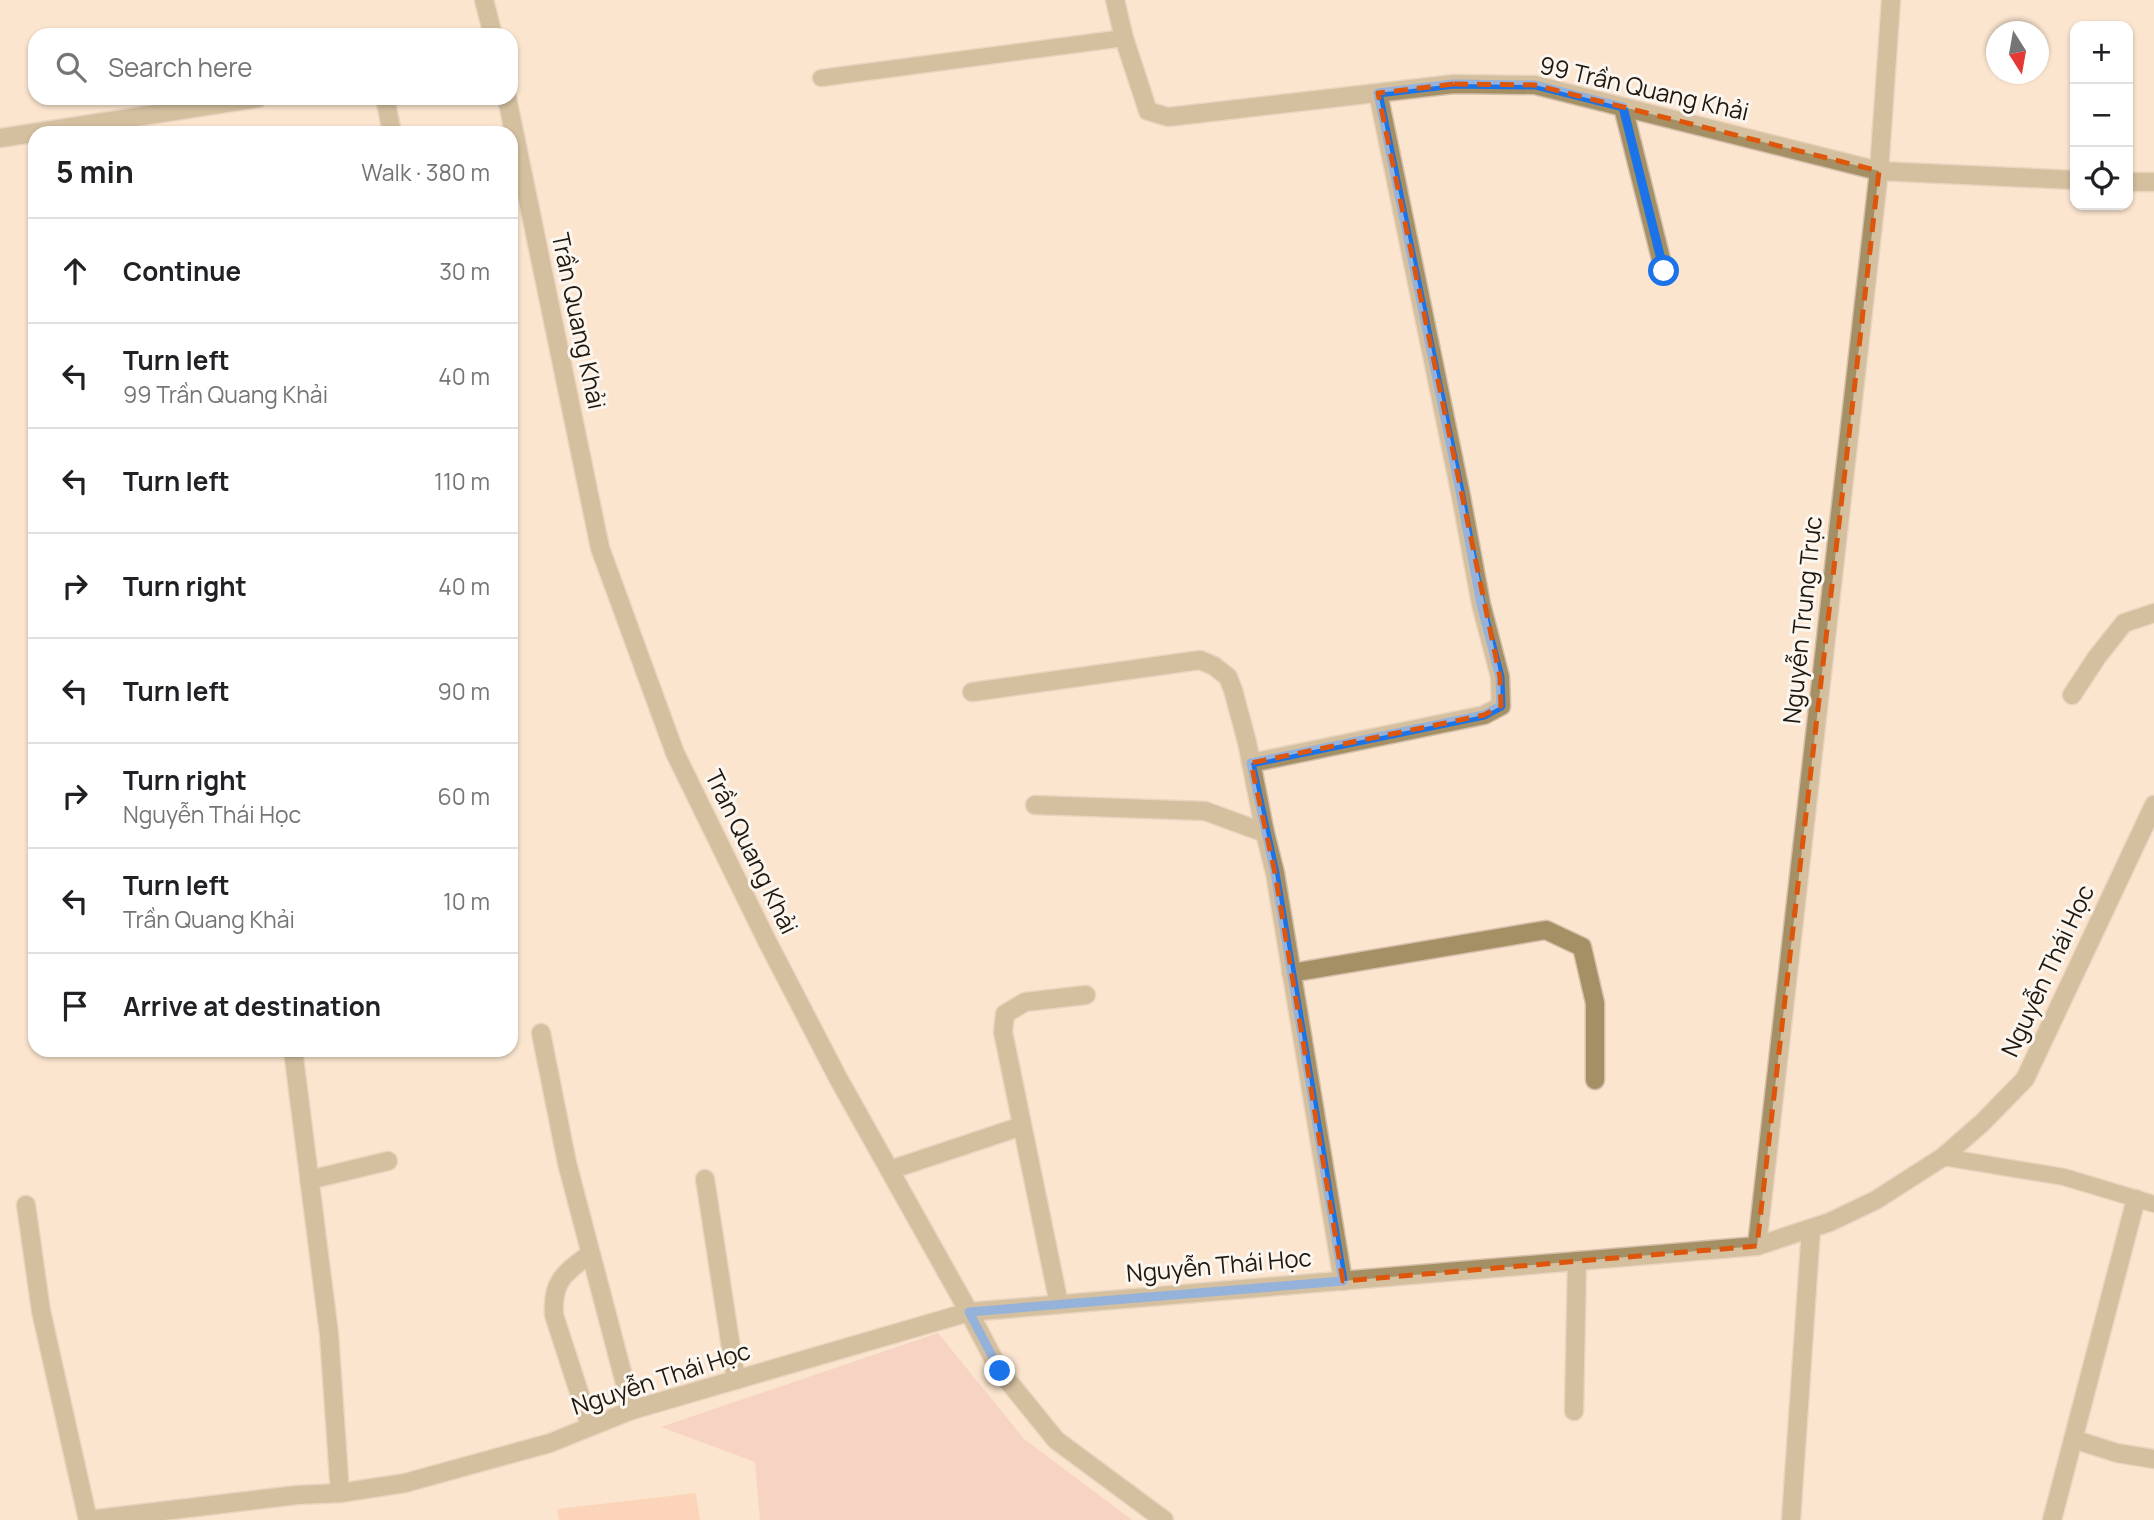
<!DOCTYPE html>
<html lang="en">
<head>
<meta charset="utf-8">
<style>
	body { margin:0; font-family:Manrope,sans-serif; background:#f6f6f6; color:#202124 }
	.controls { position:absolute; right:21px; top:21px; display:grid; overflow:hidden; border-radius:14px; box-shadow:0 2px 5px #0004 }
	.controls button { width:63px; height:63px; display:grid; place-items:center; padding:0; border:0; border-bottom:2px solid #e0e0e0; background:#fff; color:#202124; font:35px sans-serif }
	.compass { position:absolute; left:1986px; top:21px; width:63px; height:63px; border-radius:50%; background:#fff; box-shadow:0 2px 5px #0004; rotate:169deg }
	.stop { position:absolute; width:21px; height:21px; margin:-16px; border:5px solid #1a73e8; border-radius:50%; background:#fff }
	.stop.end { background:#1a73e8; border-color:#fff; box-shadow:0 2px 7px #0008 }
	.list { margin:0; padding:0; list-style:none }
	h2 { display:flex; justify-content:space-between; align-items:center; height:91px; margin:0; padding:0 28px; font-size:30px }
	h2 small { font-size:23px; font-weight:400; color:#757577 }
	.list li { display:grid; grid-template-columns:46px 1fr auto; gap:21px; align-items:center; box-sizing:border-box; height:105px; padding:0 28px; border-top:2px solid #e0e0e0 }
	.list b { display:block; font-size:26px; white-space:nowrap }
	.list p { margin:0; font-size:23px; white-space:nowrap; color:#757577 }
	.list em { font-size:23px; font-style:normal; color:#757577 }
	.icon { flex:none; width:38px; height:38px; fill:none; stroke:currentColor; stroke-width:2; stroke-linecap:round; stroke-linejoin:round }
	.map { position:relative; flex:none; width:2154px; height:1520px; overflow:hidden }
	.search { position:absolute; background:#fff; box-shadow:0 2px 5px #0004; left:28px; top:28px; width:490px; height:77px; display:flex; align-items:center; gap:18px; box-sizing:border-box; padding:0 24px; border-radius:21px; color:#757577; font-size:26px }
	.panel { position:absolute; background:#fff; box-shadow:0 2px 5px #0004; left:28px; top:126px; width:490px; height:931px; border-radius:21px }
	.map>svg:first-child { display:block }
	.green { fill:#efbdb4 }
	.building { fill:#fdbe9d }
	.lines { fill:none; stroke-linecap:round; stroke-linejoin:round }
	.service-casing { stroke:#d4c0ac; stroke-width:19 }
	.minor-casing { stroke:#d4c0ac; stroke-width:21 }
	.tertiary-casing { stroke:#d4c0ac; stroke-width:21 }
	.service { stroke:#a49064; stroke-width:16 }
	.minor { stroke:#a49064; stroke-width:18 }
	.tertiary { stroke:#a49064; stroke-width:18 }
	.route { stroke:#1a73e8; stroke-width:9 }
	.marked { fill:none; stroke:#de560c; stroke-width:5; stroke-dasharray:14 9; stroke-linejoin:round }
	.labels { text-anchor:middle; stroke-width:6; stroke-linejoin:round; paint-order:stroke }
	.street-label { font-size:24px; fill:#20170d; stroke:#fbf6f0 }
</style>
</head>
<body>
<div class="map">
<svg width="2154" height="1520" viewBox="0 0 2154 1520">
	<rect width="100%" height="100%" fill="#fbe5cf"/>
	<polygon class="green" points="938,1333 1024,1439 1132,1520 760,1520 755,1462 661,1427"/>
	<polygon class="building" points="696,1493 700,1520 559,1520 557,1509"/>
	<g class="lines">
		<defs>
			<g id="service">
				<polyline points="821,78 1124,38"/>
				<polyline points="1943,1157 2064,1177 2154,1204"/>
			</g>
			<g id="minor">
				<polyline points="484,0 493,35"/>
				<polyline points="1115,0 1124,38 1148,111 1168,117 1454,84 1535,85 1879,171 2075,180"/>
				<polyline points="385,98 392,133"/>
				<polyline points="507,98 600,548 675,753 767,941 838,1078 969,1312 1000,1371 1056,1440 1164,1520"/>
				<polyline points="1623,107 1664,271"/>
				<polyline points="0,138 258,98"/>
				<polyline points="2128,182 2154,182"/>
				<polyline points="972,692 1200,660 1214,666 1228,677 1233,690 1247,742 1265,833"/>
				<polyline points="2072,695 2097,657 2124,623 2154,613"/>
				<polyline points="1251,763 1484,715 1501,706 1500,677 1481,604 1460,491 1378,93"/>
				<polyline points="1035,805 1205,811 1265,833 1275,873 1343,1281"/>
				<polyline points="1291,973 1546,930 1582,947 1595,1003 1595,1080"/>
				<polyline points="541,1033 567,1163 632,1410"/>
				<polyline points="293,1050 329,1334 340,1493"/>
				<polyline points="890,1170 1022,1126"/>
				<polyline points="705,1179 736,1380"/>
				<polyline points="309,1180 388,1161"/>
				<polyline points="26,1205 41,1311 88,1520"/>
				<polyline points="1757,1246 1879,171 1891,0"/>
				<path d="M590,1254C564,1273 552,1281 554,1315L590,1426"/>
				<polyline points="1059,1304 1003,1032 1005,1014 1025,1002 1086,995"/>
				<polyline points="1574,1411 1577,1261"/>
				<polyline points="2073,1439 2117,1453 2154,1459"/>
				<polyline points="1791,1520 1811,1229"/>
				<polyline points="2052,1520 2136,1199"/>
			</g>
			<polyline id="tertiary" points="88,1520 297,1495 340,1493 405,1483 550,1443 632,1410 969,1312 1757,1246 1830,1222 1876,1200 1943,1157 1982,1123 2025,1079 2154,805"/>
		</defs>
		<use href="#service" class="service-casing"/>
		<use href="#minor" class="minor-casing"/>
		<use href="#tertiary" class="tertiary-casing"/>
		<use href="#service" class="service"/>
		<use href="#minor" class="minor"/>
		<use href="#tertiary" class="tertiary"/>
	</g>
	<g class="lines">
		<polyline class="route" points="1000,1371 969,1312 1343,1281 1275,873 1251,763 1484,715 1501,706 1500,677 1481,604 1460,491 1378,93 1454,84 1535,85 1623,107 1664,271"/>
	</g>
	<path d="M0 0H2154V1520H0ZM1454,84L1535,85L1879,171L1757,1246L1343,1281L1275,873L1251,763L1484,715L1501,706L1500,677L1378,93Z" fill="#fbe5cf" fill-opacity=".55" fill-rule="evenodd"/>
	<path class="marked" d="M1454,84L1535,85L1879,171L1757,1246L1343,1281L1275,873L1251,763L1484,715L1501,706L1500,677L1378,93Z"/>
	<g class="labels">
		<g class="street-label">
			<text transform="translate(1644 89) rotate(13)" y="8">99 Trần Quang Khải</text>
			<text transform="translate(578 321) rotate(78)" y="8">Trần Quang Khải</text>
			<text transform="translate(1803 620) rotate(-84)" y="8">Nguyễn Trung Trực</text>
			<text transform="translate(751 852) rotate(64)" y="8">Trần Quang Khải</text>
			<text transform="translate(2048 971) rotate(-65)" y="8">Nguyễn Thái Học</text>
			<text transform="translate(1219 1266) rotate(-5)" y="8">Nguyễn Thái Học</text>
			<text transform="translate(661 1379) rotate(-18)" y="8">Nguyễn Thái Học</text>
		</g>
	</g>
</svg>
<div class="controls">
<button>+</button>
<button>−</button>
<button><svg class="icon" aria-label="locate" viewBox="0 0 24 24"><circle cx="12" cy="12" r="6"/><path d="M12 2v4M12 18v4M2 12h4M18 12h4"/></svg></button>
</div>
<svg class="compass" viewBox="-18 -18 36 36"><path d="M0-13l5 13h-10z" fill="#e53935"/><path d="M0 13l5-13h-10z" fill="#757577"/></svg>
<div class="stop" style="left:1664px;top:271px"></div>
<div class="stop end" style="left:1000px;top:1371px"></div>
<div class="search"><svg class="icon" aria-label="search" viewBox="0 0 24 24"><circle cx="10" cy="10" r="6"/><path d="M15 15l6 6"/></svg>Search here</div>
<section class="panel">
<h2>5 min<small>Walk · 380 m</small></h2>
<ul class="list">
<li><svg class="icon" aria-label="ahead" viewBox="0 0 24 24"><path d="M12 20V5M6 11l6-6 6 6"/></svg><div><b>Continue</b></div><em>30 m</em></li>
<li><svg class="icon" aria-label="left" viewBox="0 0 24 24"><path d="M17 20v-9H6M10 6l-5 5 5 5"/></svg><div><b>Turn left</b><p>99 Trần Quang Khải</p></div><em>40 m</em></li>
<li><svg class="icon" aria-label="left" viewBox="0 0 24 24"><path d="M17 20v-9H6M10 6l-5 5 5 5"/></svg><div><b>Turn left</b></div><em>110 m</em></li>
<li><svg class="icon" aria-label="right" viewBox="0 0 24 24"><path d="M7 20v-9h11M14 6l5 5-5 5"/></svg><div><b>Turn right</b></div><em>40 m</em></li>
<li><svg class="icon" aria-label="left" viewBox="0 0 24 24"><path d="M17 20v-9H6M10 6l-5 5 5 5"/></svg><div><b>Turn left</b></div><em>90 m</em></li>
<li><svg class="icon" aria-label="right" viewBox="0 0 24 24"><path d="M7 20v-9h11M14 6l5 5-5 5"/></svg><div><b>Turn right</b><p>Nguyễn Thái Học</p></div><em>60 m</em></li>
<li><svg class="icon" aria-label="left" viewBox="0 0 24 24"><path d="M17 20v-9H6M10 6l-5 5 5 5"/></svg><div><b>Turn left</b><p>Trần Quang Khải</p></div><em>10 m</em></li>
<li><svg class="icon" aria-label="arrive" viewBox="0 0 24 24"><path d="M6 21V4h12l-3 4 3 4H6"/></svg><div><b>Arrive at destination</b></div></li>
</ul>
</section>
</div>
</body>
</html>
